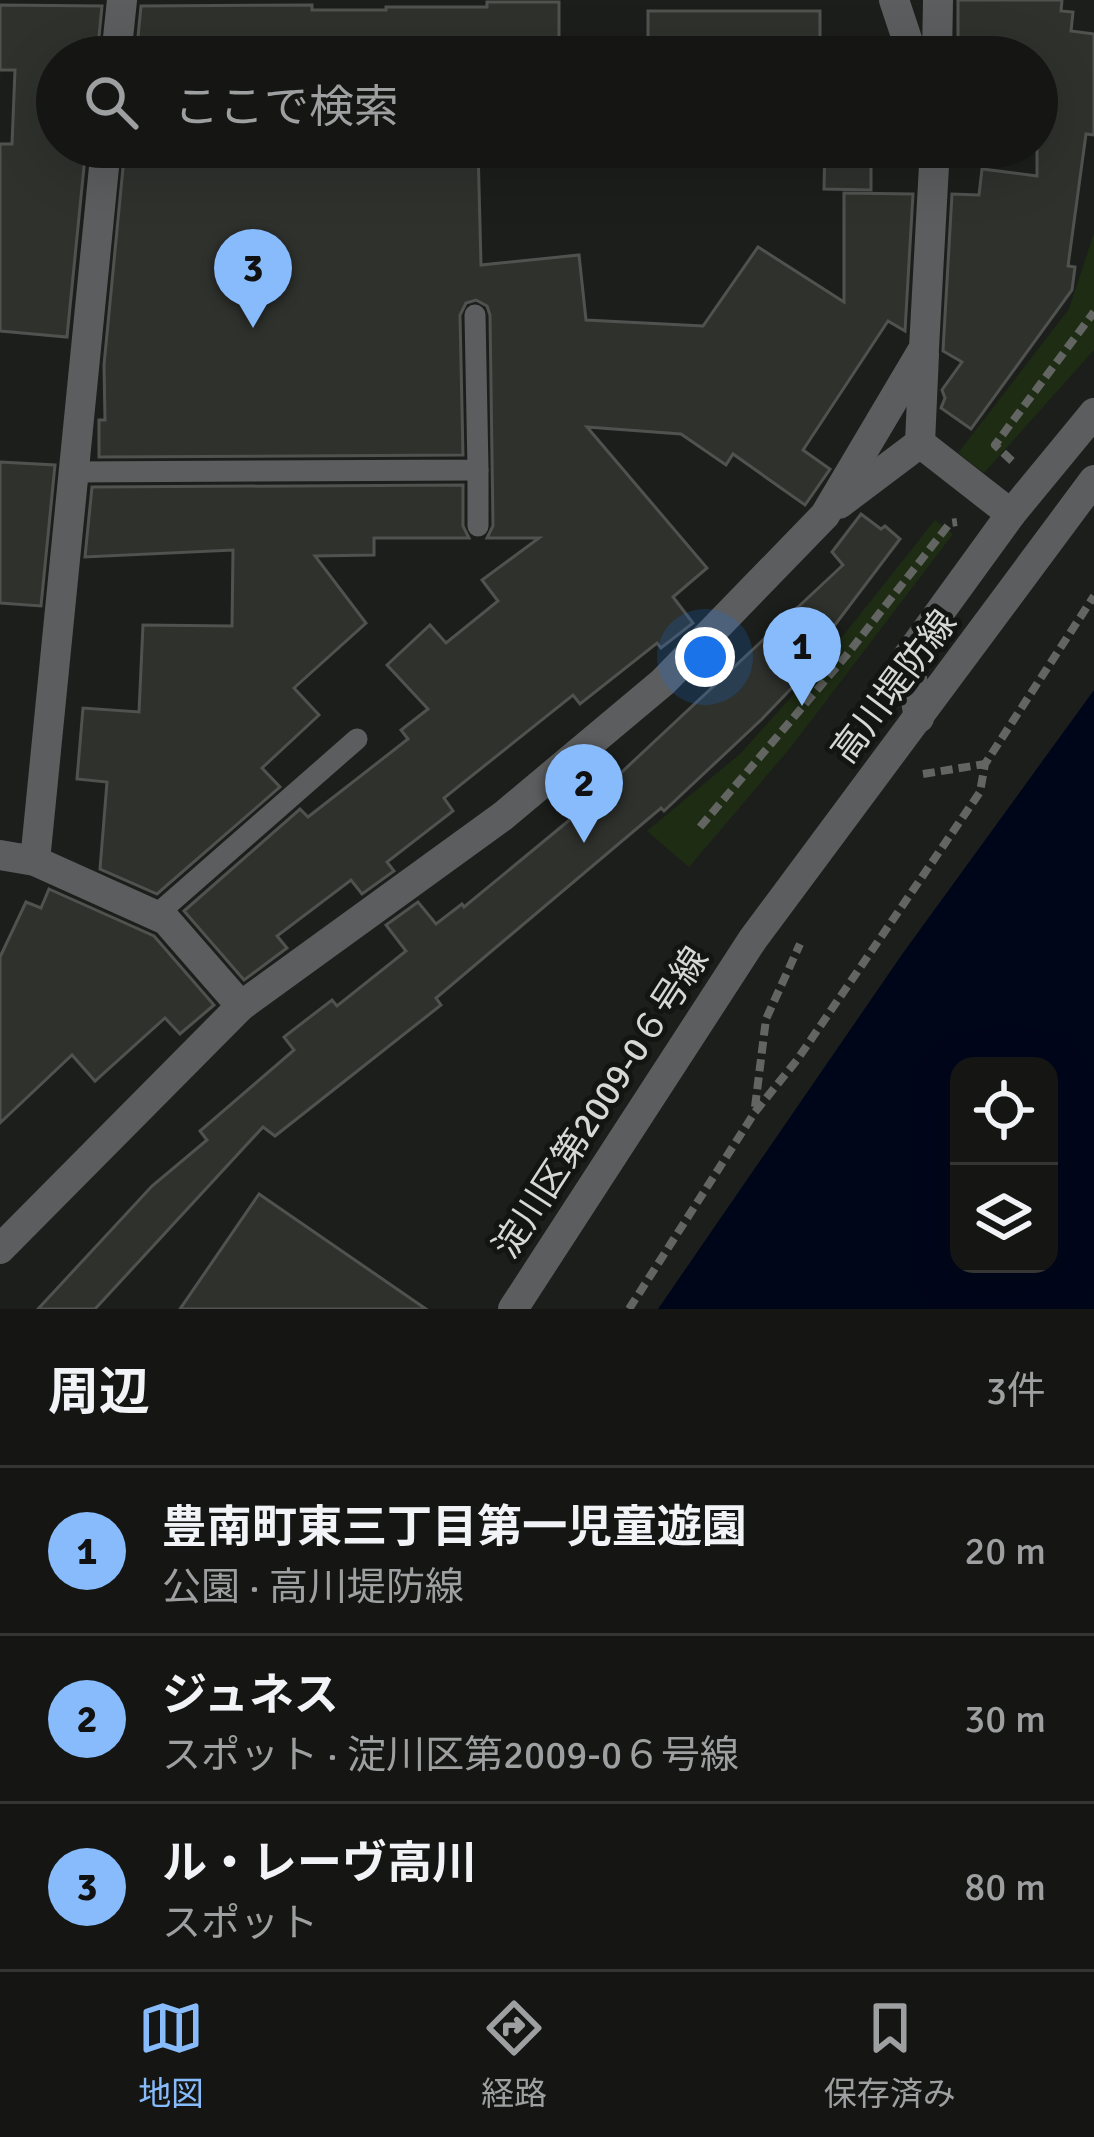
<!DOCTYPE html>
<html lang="ja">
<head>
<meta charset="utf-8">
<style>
	body { margin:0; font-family:Signika,"Noto Sans JP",sans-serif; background:#1e1f1d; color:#f1f3f6 }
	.controls { position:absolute; right:36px; bottom:36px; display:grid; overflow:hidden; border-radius:24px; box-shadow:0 12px 48px #0002 }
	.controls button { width:108px; height:108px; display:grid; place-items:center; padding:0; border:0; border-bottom:3px solid #343534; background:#151614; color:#f1f3f6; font:60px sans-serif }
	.you { position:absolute; left:705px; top:657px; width:42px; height:42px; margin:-30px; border:9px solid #fff; border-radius:50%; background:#1a73e8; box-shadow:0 0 0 18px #1a73e833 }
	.badge { display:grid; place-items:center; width:78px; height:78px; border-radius:50%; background:#87bbfb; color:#111; font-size:39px; font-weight:700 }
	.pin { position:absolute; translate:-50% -99px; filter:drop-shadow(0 3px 6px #0008) }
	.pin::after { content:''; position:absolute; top:63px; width:42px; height:36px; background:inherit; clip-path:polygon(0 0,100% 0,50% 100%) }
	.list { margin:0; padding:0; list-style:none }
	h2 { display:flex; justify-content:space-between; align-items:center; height:156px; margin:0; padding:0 48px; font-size:51px }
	h2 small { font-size:39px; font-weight:400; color:#9d9fa0 }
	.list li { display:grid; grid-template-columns:78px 1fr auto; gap:36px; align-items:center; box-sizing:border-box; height:168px; padding:0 48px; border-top:3px solid #343534 }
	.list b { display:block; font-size:45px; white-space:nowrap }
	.list p { margin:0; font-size:39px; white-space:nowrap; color:#9d9fa0 }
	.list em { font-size:39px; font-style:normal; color:#9d9fa0 }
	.icon { flex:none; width:66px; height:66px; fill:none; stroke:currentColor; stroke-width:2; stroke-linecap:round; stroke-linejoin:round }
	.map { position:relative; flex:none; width:1094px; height:1309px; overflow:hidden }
	.search { position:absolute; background:#151614; box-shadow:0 12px 48px #0002; left:36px; right:36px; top:36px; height:132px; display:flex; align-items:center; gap:30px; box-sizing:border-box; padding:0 42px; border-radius:66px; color:#9d9fa0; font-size:45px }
	.sheet { height:660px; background:#151614 }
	nav { display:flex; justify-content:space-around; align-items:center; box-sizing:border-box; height:168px; border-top:3px solid #343534; background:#151614; font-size:33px; color:#9d9fa0 }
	nav a { display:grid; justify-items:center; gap:6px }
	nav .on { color:#87bbfb }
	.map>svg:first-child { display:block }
	.green { fill:#1e2c14 }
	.water { fill:#00061a; fill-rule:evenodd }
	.building { fill:#2f312d; stroke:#50524f; stroke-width:3 }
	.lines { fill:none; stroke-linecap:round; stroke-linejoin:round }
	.path { stroke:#636562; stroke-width:8; stroke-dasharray:12 6; stroke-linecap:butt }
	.service { stroke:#5c5d5f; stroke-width:21 }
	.minor { stroke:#5c5d5f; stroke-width:30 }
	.labels { text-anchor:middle; stroke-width:10; stroke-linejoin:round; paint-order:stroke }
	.street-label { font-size:36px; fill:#d6d8d6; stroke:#131512 }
</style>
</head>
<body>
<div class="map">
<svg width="1094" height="1309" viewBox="0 0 1094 1309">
	<rect width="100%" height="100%" fill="#1c1e1b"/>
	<g class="green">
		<polygon points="1094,233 1094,350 984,473 958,453 1069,309"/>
		<polygon points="935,520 953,534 791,747 689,867 647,831 740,754 819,666"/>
	</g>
	<path class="water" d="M1094,690V1309H658L903,953ZM959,1066H1049V1264H959Z"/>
	<g class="building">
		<polygon points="958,0 1062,0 1061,11 1073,12 1071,31 1094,34 1094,135 1086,134 1068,266 1075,267 1072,290 971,429 941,408 945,398 942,390 962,362 943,351 952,194 979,195 982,169 1037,176 1037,57 958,57"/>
		<polygon points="487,2 559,2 559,57 136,57 141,6 312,5 312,10 386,10 386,7 487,7"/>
		<polygon points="0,5 102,6 97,57 57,57 57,147 86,147 67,337 0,331 0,144 12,144 15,70 0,70"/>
		<rect x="648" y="11" width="172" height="46"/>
		<polygon points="125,147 478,147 481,265 579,255 586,320 703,326 758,247 844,302 844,193 913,194 905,331 888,321 803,450 830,469 805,505 733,454 726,465 681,434 587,427 707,568 673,597 693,623 661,648 657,643 580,704 573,695 444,798 453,811 387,862 394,871 362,894 351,880 277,936 287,948 244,980 184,911 300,809 308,817 408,739 401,730 428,709 387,665 430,625 446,643 498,601 482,580 539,538 487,538 493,526 490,315 487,306 476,300 466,303 460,315 463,455 99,457 99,420 105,420 104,365"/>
		<polygon points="825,147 871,147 871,190 824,189"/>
		<polygon points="0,462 55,465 41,606 0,603"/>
		<polygon points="463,485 463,526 469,538 374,538 374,555 315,556 366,623 294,688 319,715 262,768 280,787 157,894 100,869 107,782 77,779 83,708 139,712 143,625 232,626 233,550 85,557 92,487"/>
		<polygon points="861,514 881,529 885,526 900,539 803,667 808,671 762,719 664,811 661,808 436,998 441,1005 275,1136 263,1127 95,1309 38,1309 152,1186 207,1140 200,1131 294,1050 284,1037 332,1000 337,1006 406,951 386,925 418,902 436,924 462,904 464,907 578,813 843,565 832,552"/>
		<polygon points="49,889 154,936 214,1005 180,1034 165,1018 95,1081 72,1055 0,1123 0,957 26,902 41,908"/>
		<polygon points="259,1194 426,1309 180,1309"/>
	</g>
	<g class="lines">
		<g class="path">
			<polyline points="1012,461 995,445 1094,312"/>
			<polyline points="923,774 985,764"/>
			<polyline points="700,827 846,656 950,523 957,522"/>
			<polyline points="755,1107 766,1019 800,944"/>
			<polyline points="629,1309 755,1112 797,1060 980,792 985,764 1094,596"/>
		</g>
		<g class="service">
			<polyline points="478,470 478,526"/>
			<polyline points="71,472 478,470 475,315"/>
			<polyline points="155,916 357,739"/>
		</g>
		<g class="minor">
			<polyline points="894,0 913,57"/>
			<polyline points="116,57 122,0"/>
			<polyline points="937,57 938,0"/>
			<polyline points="924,354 920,443 1011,514"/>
			<polyline points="839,504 920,443"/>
			<polyline points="919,718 908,656 1011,514 1094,413"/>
			<polyline points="0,855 35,861 166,920 241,1006"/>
			<polyline points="35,861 106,147"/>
			<polyline points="0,1249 241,1006 503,816 663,682 825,515 924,348 935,147"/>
			<polyline points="513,1309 753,939 1094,480"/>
		</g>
	</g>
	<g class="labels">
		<g class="street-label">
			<text transform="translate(893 686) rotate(-53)" y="13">高川堤防線</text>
			<text transform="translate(600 1102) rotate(-57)" y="13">淀川区第2009-0６号線</text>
		</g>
	</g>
</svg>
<div class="controls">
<button><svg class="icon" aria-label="locate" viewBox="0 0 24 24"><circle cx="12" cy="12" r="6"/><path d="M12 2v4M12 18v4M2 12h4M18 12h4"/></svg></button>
<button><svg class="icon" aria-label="layers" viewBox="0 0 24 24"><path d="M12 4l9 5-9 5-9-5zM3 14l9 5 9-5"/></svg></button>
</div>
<div class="you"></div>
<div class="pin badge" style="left:802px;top:706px">1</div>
<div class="pin badge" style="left:584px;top:843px">2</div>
<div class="pin badge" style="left:253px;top:328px">3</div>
<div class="search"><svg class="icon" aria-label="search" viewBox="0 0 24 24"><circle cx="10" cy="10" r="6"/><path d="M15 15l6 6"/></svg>ここで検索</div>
</div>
<section class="sheet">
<h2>周辺<small>3件</small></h2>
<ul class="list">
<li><span class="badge">1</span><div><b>豊南町東三丁目第一児童遊園</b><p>公園 · 高川堤防線</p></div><em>20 m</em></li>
<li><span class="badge">2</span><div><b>ジュネス</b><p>スポット · 淀川区第2009-0６号線</p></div><em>30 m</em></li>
<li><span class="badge">3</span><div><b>ル・レーヴ高川</b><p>スポット</p></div><em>80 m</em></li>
</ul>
</section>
<nav>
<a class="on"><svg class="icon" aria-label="map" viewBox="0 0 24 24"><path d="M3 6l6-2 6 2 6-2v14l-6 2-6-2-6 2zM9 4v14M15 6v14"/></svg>地図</a>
<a><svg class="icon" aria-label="directions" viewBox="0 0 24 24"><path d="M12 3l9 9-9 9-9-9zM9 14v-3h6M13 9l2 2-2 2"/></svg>経路</a>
<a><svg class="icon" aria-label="saved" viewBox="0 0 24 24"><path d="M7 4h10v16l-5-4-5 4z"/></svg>保存済み</a>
</nav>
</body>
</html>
